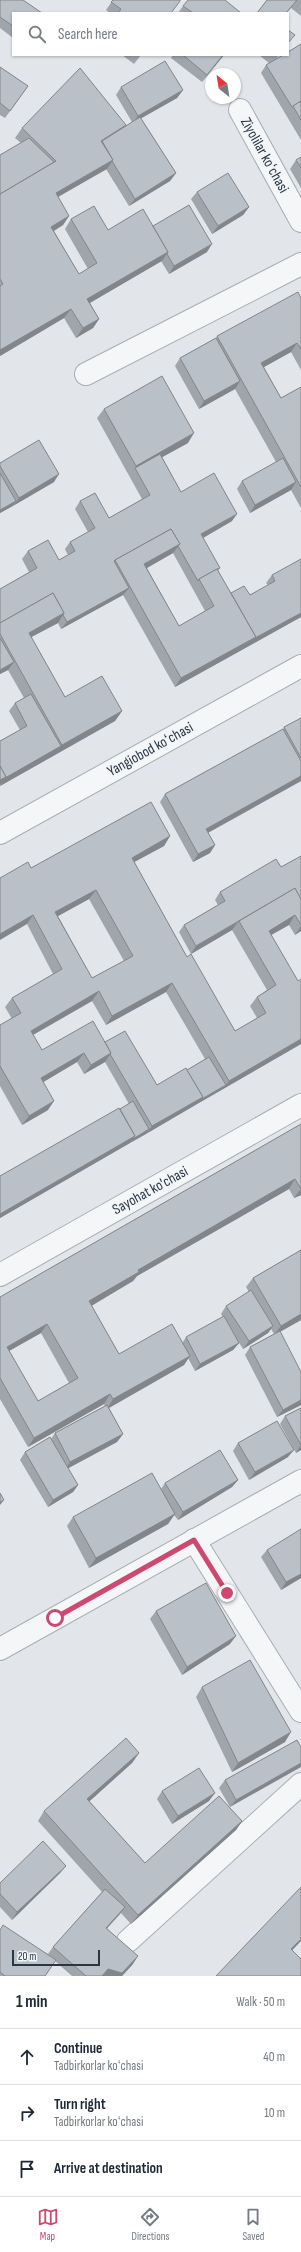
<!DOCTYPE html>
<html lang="en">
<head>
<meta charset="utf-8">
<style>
	body { margin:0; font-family:"Sofia Sans Condensed",sans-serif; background:#f6f6f7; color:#1f2937 }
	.compass { position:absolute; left:205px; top:68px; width:36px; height:36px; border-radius:50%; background:#fff; box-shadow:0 1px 3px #0004; rotate:330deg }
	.scale { position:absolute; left:12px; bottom:10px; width:88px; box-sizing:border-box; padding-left:4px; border:2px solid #2a3642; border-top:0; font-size:11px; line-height:14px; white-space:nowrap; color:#2a3642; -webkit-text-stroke:3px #f1f5f7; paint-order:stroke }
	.stop { position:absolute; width:12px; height:12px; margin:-9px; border:3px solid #ce4870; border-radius:50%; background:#fff }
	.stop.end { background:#ce4870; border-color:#fff; box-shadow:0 1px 4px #0008 }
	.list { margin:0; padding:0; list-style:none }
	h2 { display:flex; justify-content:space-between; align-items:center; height:52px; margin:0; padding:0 16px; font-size:17px }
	h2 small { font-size:13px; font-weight:400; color:#747a83 }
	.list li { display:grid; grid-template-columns:26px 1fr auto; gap:12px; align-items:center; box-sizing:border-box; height:56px; padding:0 16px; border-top:1px solid #e0e1e3 }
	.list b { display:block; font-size:15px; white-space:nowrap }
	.list p { margin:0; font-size:13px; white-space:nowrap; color:#747a83 }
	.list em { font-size:13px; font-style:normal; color:#747a83 }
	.icon { flex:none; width:22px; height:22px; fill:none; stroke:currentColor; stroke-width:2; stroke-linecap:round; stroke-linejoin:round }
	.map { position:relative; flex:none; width:301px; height:1976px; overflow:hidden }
	.search { position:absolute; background:#fff; box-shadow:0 1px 3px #0004; left:12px; right:12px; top:12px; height:44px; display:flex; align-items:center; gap:10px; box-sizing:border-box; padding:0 14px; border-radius:0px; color:#747a83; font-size:15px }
	.sheet { height:220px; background:#fff }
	nav { display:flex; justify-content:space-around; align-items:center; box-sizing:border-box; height:56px; border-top:1px solid #e0e1e3; background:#fff; font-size:11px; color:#747a83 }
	nav a { display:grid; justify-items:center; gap:2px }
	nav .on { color:#ce4870 }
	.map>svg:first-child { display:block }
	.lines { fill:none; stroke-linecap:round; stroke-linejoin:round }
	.minor-casing { stroke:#a7aeb4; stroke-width:24 }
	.minor { stroke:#f4f6f8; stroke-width:22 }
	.wall { fill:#9fa5ab; fill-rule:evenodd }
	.shaded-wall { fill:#82868b }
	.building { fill:#b9c0c7; stroke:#82868b; fill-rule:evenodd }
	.route { stroke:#ce4870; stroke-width:5 }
	.labels { text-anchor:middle; stroke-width:3; stroke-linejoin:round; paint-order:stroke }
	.street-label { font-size:15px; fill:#2a3642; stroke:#f1f5f7 }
</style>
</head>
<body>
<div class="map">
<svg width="301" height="1976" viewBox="0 0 301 1976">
	<rect width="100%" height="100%" fill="#e2e6ea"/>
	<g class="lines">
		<defs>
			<g id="minor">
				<polyline points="240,110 301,221"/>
				<polyline points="86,374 301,264"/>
				<polyline points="0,833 301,666"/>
				<polyline points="0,1275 301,1105"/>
				<polyline points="194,1540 301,1711"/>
				<polyline points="0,1649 301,1481"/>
				<polyline points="128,1941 301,1784"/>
			</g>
		</defs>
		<use href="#minor" class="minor-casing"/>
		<use href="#minor" class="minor"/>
	</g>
	<g class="wall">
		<polygon points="0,0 13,13 13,38 0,28"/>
		<polygon points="113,0 172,13 110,13 106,10"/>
		<polygon points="267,0 301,0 301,16 291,8 287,13 257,13"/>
		<polygon points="183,6 241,13 178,13"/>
		<polygon points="301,44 301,140 261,73 266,65 269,63 259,55 279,55 276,59"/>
		<polygon points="122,55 141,55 134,64"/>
		<polygon points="173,55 224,55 202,82 171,58"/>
		<polygon points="0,67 28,86 5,118 0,115"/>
		<polygon points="121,87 183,90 177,98 141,118 176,173 170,181 129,206 106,169 58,197 69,216 63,225 54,231 79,274 88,269 65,229 71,219 108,230 153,226 207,252 169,274 161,261 90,303 99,319 93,328 76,338 64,318 0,356 0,155 21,143 15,138 22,128 126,125 125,127 132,122 116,95"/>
		<polygon points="301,157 301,188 290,169 296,160"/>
		<polygon points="197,192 249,207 243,215 212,234 191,199"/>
		<polygon points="301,298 301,370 291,352 264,367 281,398 301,387 301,508 291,490 250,513 237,489 242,481 276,462 235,389 199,409 175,366 180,358 216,338 217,336"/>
		<path d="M104,409L188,443L162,457L181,492L232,521L203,538L220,568L218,571L231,593L250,595L268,585L266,583L272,575L301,617L175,687L123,595L61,629L58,623L31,637L65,697L122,711L115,721L0,786V741L20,730L9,711L15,703L24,698L8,670L0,674V589L29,572L22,559L28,551L59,560L68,555L65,549L70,542L88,532L75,509L80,501L109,518L142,499L97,418ZM173,553L205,611L179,626L147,568Z"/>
		<polygon points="0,463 54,482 0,513"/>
		<polygon points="301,718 301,781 208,833 215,845 210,853 193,862 160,802 165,794 283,729 284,727"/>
		<path d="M170,836L164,846L134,862L187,957L235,1031L257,1018L250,1006L257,997L267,990L232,930L191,954L179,932L184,925L218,905L215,900L220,892L281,867L301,856V931L295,935L289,925L271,935L301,1044L0,1218V1176L129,1104L105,1062L84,1074L77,1062L43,1082L48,1110L22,1125L0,1086V1025L12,1019L5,1007L12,998L53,974L27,924L31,868ZM89,899L124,961L92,978L58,916ZM166,992L205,1059L187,1070L157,1085L105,1042L42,1050L33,1035L92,1001L106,1025Z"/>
		<path d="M301,1124V1195L294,1198L289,1189L137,1276L133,1281L91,1305L119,1354L183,1342L186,1337L223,1317L221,1314L226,1306L249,1292L246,1287L253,1278L301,1250V1320L280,1332L301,1405L277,1417L245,1355L250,1347L274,1334L271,1329L268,1333L243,1349L238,1341L239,1343L233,1350L195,1371L188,1358L184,1365L109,1408L123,1434L117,1442L68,1468L78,1485L73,1492L48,1507L20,1460L25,1452L51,1439L55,1433L105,1406L104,1404L28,1447L0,1399V1297ZM41,1333L69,1383L38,1401L9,1351Z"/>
		<polygon points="301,1408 301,1450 296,1453 280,1424 285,1416"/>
		<polygon points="238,1443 288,1457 249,1480 233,1451"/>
		<polygon points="238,1480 232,1487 178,1520 174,1515 168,1524 89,1568 67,1526 73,1517 161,1489 165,1483"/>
		<polygon points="267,1550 301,1578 281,1590 261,1557"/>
		<polygon points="156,1611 230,1644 182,1675 150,1619"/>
		<polygon points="202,1687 285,1742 232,1772 196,1697"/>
		<polygon points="301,1747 230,1807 219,1788 225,1780"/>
		<polygon points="139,1753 132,1763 89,1801 145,1863 242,1821 236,1830 131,1924 121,1913 107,1928 133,1964 122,1976 72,1976 55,1961 45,1976 0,1976 0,1929 48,1954 53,1947 102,1892 38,1821 44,1811"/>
		<polygon points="162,1791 209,1801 172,1824 157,1799"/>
		<polygon points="66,1866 60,1873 12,1920 0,1907 0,1883"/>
	</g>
	<g class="shaded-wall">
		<polygon points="223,55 224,55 202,82 207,75"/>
		<polygon points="183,90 177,98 133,123 138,116"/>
		<polygon points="126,125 120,134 102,145 101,141"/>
		<polygon points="113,160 107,169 49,202 56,193"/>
		<polygon points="176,173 170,181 129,206 135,199"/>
		<polygon points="249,207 243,215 212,234 218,226"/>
		<polygon points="69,216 63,225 45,236 51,227"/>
		<polygon points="212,244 207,252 169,274 174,266"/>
		<polygon points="168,252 162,261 81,308 87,299"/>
		<polygon points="71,309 64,318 0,356 0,350"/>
		<polygon points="99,319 93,328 76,338 83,328"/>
		<polygon points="297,343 291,352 255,372 261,363"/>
		<polygon points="240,381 235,389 199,409 204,401"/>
		<polygon points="194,433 188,443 137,471 135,468 136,466"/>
		<polygon points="59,474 54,482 13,506 19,498"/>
		<polygon points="296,482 291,490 250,513 255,505"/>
		<polygon points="16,501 13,506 0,513 0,510"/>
		<polygon points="237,514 232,521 196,542 201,534"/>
		<polygon points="180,544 173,553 138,573 144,564"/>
		<polygon points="129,588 123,595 61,629 67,622"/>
		<polygon points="64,613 58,623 22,642 29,633"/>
		<polygon points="301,613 301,617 249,646 255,638"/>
		<polygon points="256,637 249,646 175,687 181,678"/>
		<polygon points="14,662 8,670 0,674 0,670"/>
		<polygon points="122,711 115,721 0,786 5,778 61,746 62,745"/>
		<polygon points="301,776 301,781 200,837 206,829"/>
		<polygon points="6,777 0,785 0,780"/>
		<polygon points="170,836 164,846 125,867 132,858"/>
		<polygon points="215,845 210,853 193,862 198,854"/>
		<polygon points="96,890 89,899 49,921 55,912"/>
		<polygon points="33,915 27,924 0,940 0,934"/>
		<polygon points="295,915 289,925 262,940 269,931"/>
		<polygon points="238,922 232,930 191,954 196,946"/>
		<polygon points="301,926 301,931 295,935"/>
		<polygon points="172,983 166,992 106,1025 112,1016"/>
		<polygon points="99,991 92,1001 24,1040 31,1031"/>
		<polygon points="301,1039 301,1044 197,1104 200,1100 226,1085 229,1081"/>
		<polygon points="84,1053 77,1062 35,1087 41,1078"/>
		<polygon points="111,1053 105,1062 84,1074 91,1065"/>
		<polygon points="203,1097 197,1104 146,1134 152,1126"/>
		<polygon points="54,1101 48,1110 22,1125 29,1116"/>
		<polygon points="149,1129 146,1134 130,1143 133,1139"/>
		<polygon points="135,1136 130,1143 0,1218 0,1214"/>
		<polygon points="295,1179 289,1189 137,1276 133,1281 83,1311 89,1301 138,1270"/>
		<polygon points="301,1189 301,1195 294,1198"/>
		<polygon points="301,1314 301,1320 274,1335 281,1326"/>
		<polygon points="47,1324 41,1333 0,1356 7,1347"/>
		<polygon points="273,1326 268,1333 243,1349 249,1341"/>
		<polygon points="239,1343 233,1350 195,1371 200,1364"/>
		<polygon points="190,1356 184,1365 107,1409 113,1399"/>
		<polygon points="110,1394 104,1404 28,1447 34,1438"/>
		<polygon points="301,1400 301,1405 277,1417 283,1410"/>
		<polygon points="123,1434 117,1442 65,1470 70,1462"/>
		<polygon points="301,1445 301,1450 296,1453"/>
		<polygon points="294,1450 288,1457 249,1480 255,1472"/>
		<polygon points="238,1480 232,1487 178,1520 183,1512"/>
		<polygon points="78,1485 73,1492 48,1507 53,1500"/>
		<polygon points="4,1500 0,1505 0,1502"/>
		<polygon points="175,1514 168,1524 89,1568 96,1558"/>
		<polygon points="301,1574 301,1578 281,1590 286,1582"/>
		<polygon points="236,1636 230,1644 182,1675 187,1667"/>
		<polygon points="291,1732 285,1742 232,1772 238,1763"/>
		<polygon points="139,1753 132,1763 81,1809 87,1799"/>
		<polygon points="301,1763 301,1767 230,1807 236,1800"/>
		<polygon points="215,1793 209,1801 172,1824 178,1816"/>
		<polygon points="242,1821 236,1830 131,1924 138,1915"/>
		<polygon points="66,1866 60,1873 12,1920 17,1912"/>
		<polygon points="125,1907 119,1915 101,1935 106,1928"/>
		<polygon points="301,1939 301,1941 284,1959 291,1949"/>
		<polygon points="138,1956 133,1964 122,1976 102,1976 108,1969"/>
	</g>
	<g class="building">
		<polygon points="0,0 23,0 42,13 13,13 13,26 0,17"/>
		<polygon points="113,0 180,0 180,1 171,13 118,13 121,9 111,2"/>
		<polygon points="188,0 225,0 241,13 193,13 183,6"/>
		<polygon points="267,0 297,0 286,13 257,13"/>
		<polygon points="288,30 295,35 288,43"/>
		<polygon points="301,44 301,101 293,106 292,107 266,65 283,55 288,55 288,52"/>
		<polygon points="183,55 223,55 207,75"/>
		<polygon points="165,61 183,90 138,116 121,87"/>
		<polygon points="0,67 28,86 10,111 0,103"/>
		<polygon points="80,68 126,125 101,141 113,160 56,193 69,216 51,227 79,274 97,263 71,219 94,206 108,230 143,209 168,252 87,299 99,319 83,328 71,309 0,350 0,286 3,284 0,279 0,194 56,161 22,128"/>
		<polygon points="301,101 301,120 293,106"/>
		<polygon points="140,117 176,173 135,199 112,161 113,160 102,141"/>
		<polygon points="29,138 54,162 0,194 0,155"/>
		<polygon points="301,157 301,168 296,160"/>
		<polygon points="228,173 249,207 218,226 197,192"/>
		<polygon points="189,205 212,244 174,266 167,254 168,252 153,226"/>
		<polygon points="298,292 301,298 301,349 297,343 261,363 281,398 301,387 301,487 217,336"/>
		<polygon points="216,338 240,381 204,401 180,358"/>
		<polygon points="162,376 194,433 136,466 104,409"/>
		<polygon points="39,440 59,474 19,498 0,466 0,463"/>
		<polygon points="160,454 181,492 214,473 237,514 201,534 220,568 218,569 217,569 199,579 198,581 178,546 180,544 171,529 115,560 114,561 129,588 67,622 63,615 64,613 53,593 0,623 0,589 37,568 28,551 48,540 59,560 75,551 70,542 95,528 80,501 95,493 109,518 150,495 135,468"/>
		<polygon points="283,458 296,482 255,505 242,481"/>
		<polygon points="0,473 16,501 0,510"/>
		<polygon points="171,529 180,544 144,564 179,626 214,606 199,579 217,569 256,637 181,678 115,560"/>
		<polygon points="301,559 301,613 255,638 256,637 231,593 244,586 250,595 275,581 272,575"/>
		<polygon points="53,593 64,613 29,633 65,697 102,676 122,711 62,745 0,634 0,623"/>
		<polygon points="0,638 14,662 0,670"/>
		<polygon points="31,694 61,746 5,778 6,777 0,766 0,741 27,726 15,703"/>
		<polygon points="301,718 301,758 284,727"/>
		<polygon points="283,729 301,761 301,776 206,829 215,845 198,854 165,794"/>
		<polygon points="0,766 6,777 0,780"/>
		<path d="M151,802L170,836L132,858L187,957L191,954L235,1031L266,1013L257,997L276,985L239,921L295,888L301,899V925L295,915L269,931L298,981L301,979V1039L229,1081L172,983L112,1016L99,991L31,1031L42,1050L93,1021L111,1053L91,1065L84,1053L41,1078L54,1101L29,1116L0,1066V1025L21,1013L12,998L62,969L33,915L0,934V878L28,862L31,868ZM96,890L133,956L92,978L55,912Z"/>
		<polygon points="301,856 301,899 295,888 196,946 184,925 225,901 220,892 276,859 281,867"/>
		<polygon points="125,1031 157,1085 186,1068 203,1097 152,1126 110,1054 111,1053 105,1042"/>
		<polygon points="209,1057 226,1085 200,1100 203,1097 187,1070"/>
		<polygon points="133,1101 149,1129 133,1139 135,1136 120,1109"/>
		<polygon points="119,1108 135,1136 0,1214 0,1176"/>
		<path d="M301,1124V1189L295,1179L138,1270L139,1272L89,1301L119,1354L172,1324L190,1356L113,1399L110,1394L34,1438L0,1378V1297ZM47,1324L78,1378L38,1401L7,1347Z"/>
		<polygon points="301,1250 301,1314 281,1326 253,1278"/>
		<polygon points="251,1290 273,1326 249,1341 226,1306"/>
		<polygon points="224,1316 239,1343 200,1364 186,1337"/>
		<polygon points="280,1331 301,1372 301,1400 283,1410 250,1347"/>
		<polygon points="107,1405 123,1434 70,1462 55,1433"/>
		<polygon points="301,1408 301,1445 285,1416"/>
		<polygon points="277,1421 294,1450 255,1472 238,1443"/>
		<polygon points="50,1437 78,1485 53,1500 25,1452"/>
		<polygon points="220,1450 238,1480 183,1512 165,1483"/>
		<polygon points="152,1473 175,1514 96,1558 73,1517"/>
		<polygon points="0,1493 4,1500 0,1502"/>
		<polygon points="301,1529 301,1574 286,1582 267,1550"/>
		<polygon points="206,1583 236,1636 187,1667 156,1611"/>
		<polygon points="250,1660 291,1732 238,1763 202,1687"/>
		<polygon points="126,1738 139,1753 87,1799 145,1863 219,1796 242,1821 138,1915 44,1811"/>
		<polygon points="297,1740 301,1747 301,1763 236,1800 225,1780"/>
		<polygon points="199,1768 215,1793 178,1816 162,1791"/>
		<polygon points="43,1841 66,1866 17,1912 0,1894 0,1883"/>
		<polygon points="301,1887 301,1939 291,1949 301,1959 301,1976 216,1976"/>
		<polygon points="105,1889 125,1907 106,1928 138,1956 122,1973 108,1969 102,1976 86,1976 53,1947"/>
		<polygon points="3,1925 56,1960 45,1976 5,1976 0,1972 0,1930"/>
	</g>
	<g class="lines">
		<polyline class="route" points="55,1618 194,1540 227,1593"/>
	</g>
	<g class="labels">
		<g class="street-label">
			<text transform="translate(265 155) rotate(61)" y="5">Ziyolilar koʻchasi</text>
			<text transform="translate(150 749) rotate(-29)" y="5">Yangiobod koʻchasi</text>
			<text transform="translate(150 1190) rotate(-29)" y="5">Sayohat ko'chasi</text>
		</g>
	</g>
</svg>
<svg class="compass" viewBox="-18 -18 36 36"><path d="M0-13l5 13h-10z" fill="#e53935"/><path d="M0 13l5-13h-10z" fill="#747a83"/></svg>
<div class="scale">20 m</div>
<div class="stop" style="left:55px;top:1618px"></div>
<div class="stop end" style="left:227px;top:1593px"></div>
<div class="search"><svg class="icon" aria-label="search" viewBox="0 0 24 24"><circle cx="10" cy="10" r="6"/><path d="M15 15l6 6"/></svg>Search here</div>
</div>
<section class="sheet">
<h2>1 min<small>Walk · 50 m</small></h2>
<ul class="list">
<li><svg class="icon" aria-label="ahead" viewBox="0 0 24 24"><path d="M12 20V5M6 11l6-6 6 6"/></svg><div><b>Continue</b><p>Tadbirkorlar koʻchasi</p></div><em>40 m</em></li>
<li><svg class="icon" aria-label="right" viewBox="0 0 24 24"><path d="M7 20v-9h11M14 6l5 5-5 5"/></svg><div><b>Turn right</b><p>Tadbirkorlar koʻchasi</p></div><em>10 m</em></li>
<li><svg class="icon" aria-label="arrive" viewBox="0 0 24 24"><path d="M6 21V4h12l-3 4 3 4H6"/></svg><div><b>Arrive at destination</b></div></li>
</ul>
</section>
<nav>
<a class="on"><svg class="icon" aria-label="map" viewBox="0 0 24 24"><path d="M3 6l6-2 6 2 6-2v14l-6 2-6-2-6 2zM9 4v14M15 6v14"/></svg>Map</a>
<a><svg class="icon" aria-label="directions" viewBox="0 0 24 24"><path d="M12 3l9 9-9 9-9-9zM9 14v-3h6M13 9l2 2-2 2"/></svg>Directions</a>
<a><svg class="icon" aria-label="saved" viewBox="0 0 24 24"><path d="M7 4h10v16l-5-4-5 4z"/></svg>Saved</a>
</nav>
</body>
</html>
